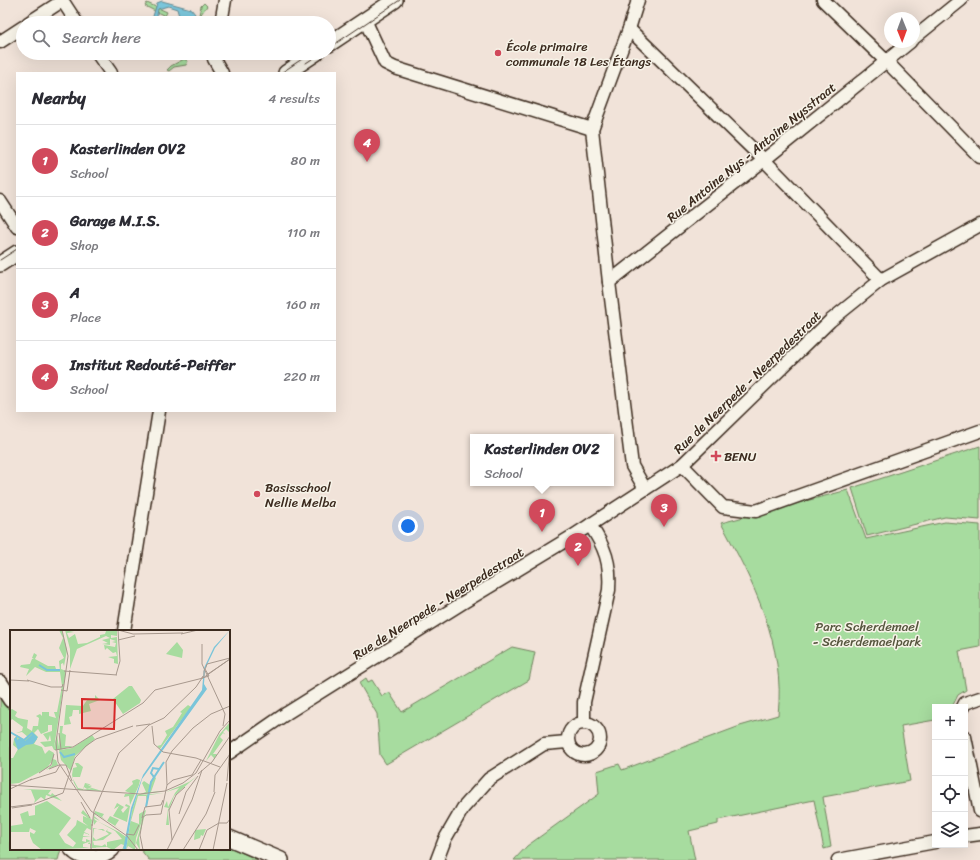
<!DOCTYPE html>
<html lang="en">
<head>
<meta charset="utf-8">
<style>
	body { margin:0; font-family:Sriracha,sans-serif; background:#f7f7f7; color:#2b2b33 }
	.controls { position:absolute; right:12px; bottom:12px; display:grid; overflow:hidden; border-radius:0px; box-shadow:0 4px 16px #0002 }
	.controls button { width:36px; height:36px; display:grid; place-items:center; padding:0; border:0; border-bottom:1px solid #e1e1e2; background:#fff; color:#2b2b33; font:20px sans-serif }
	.compass { position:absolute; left:884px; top:12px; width:36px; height:36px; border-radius:50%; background:#fff; box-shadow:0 4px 16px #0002; rotate:179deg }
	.you { position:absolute; left:408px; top:526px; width:14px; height:14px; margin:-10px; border:3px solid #fff; border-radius:50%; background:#1a73e8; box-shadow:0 0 0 6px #1a73e833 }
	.badge { display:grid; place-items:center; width:26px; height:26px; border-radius:50%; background:#d1495b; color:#fff; font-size:13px; font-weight:700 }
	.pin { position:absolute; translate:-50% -33px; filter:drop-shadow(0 1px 2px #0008) }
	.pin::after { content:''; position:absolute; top:21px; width:14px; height:12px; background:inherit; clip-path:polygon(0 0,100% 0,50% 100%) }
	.popup { position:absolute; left:470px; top:434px; width:144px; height:52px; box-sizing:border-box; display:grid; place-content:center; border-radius:0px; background:#fff; filter:drop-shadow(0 1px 3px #0005); font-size:13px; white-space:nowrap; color:#7c7c81 }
	.popup b { font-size:15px; color:#2b2b33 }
	.popup::after { content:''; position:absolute; left:50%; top:100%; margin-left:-8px; border:8px solid transparent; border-top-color:#fff }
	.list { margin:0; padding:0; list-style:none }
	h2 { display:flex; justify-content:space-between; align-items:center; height:52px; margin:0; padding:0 16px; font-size:17px }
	h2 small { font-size:13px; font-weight:400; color:#7c7c81 }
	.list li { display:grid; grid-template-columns:26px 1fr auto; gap:12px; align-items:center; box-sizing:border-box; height:72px; padding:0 16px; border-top:1px solid #e1e1e2 }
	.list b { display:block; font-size:15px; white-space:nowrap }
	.list p { margin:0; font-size:13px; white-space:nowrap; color:#7c7c81 }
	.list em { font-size:13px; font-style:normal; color:#7c7c81 }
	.icon { flex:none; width:22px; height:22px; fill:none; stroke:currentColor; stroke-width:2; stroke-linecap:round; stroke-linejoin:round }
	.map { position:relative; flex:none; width:980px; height:860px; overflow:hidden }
	.search { position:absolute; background:#fff; box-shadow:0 4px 16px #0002; left:16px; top:16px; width:320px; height:44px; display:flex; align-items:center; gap:10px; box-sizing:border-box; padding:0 14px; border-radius:22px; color:#7c7c81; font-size:15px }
	.panel { position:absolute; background:#fff; box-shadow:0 4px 16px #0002; left:16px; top:72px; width:320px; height:340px; border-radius:0px }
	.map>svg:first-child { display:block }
	.green { fill:#a7dc9f; stroke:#71835e }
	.water { fill:#7ac5da; stroke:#61878f }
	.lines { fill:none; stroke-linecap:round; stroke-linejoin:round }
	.minor-casing { stroke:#3b2a1e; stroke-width:15 }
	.tertiary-casing { stroke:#3b2a1e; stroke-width:18 }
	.minor { stroke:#f7f3e8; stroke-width:12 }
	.tertiary { stroke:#f7f3e8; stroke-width:15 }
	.tram { stroke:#3b2a1e; stroke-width:1 }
	.poi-dot { fill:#d1495b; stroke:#f7f3e8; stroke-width:1.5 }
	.labels { text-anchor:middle; stroke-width:3; stroke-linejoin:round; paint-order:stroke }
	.poi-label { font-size:13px; fill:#3b2a1e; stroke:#f7f3e8; text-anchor:start }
	.street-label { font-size:13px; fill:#3b2a1e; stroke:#f7f3e8 }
	.park-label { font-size:13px; fill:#56563e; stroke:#f7f3e8 }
	.inset-river { fill:none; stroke:#7ac5da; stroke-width:2 }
	.inset-road { fill:none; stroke:#a8998e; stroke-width:1 }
	.view { fill:#d62828; fill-opacity:0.15; stroke:#d62828; stroke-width:2 }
	.inset-edge { fill:none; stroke:#3b2a1e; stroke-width:2 }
</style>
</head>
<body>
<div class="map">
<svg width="980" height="860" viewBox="0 0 980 860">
	<rect width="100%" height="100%" fill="#f1e3d9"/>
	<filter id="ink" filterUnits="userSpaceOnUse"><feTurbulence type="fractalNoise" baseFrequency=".025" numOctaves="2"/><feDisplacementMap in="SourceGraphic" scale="8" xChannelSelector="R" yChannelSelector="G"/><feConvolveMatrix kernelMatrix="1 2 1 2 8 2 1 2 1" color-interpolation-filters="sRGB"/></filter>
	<g filter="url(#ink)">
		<g class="green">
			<polygon points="147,3 167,12 165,16 145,6"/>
			<polygon points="204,3 207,6 201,14 201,23 197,23 201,6"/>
			<polygon points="184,59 188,61 186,65 174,67 169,71 167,70 171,66"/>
			<polygon points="980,446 980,520 945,517 867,536 852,488"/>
			<path d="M848,490L866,539L945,522L980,525V647L959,651L966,690L958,695L952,707H935V720L901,726L910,781L823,797L831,847L824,849L814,800L718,820V824L689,831L695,860H514L527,846L599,794L597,771L619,764L622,770L740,726L778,715C786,646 753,582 721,523Z"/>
			<polygon points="512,647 535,652 529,680 386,764 380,755 377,714 359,683 366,678 368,682 372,680 382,696 389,692 402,712"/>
			<polygon points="0,693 11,712 11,849 61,849 58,860 0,860"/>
			<polygon points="229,847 258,860 149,860 140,849 229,849"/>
		</g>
		<polygon class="water" points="162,1 191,9 195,14 195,20 193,23 181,23 177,9 168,6 158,9 157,15 161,23 151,23 157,3"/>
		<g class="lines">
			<defs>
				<g id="minor">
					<polyline points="62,0 77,23"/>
					<polyline points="638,0 629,29 592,129 609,282 632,466 645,489"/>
					<polyline points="823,0 886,61 980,157"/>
					<polyline points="365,20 385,63 395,68 592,129"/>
					<polyline points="28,23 62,1"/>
					<polyline points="221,23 225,0"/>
					<polyline points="629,29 764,160 881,280"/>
					<polyline points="914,38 961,0"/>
					<polyline points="0,42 23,27"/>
					<polyline points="97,53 111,73"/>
					<polyline points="215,53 214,59 222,73"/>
					<polyline points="0,201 17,227"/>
					<polyline points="609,282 764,160 910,42"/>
					<polyline points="682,465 723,507 756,511 980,431"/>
					<polyline points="124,631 159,411"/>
					<polyline points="963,707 965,703 980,698"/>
					<path d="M584,722V702L609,590C611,563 605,547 590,525"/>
					<circle cx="584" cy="739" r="16"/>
					<polyline points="965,737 980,811"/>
					<polyline points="229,753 287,713 464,602 573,536 682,465 830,321 881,280 980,225"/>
					<polyline points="965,836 980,834"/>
					<polyline points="437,860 445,839 463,808 489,779 544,744 567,742"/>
					<polyline points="838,860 935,842"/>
				</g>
				<g id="tertiary">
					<polyline points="329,44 395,0"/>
					<polyline points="286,73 316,53"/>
					<polyline points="0,264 17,253"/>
					<polyline points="0,683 11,700"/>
					<polyline points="229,838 281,860"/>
					<path d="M72,849C82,860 101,860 112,849"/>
				</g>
			</defs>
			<use href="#minor" class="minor-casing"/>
			<use href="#tertiary" class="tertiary-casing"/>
			<use href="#minor" class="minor"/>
			<use href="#tertiary" class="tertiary"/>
			<g class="tram">
				<polyline points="329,48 400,0"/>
				<polyline points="306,63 321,53"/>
				<polyline points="281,73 311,53"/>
				<polyline points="0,260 17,249"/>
			</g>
		</g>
	</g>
	<g class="poi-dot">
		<circle cx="498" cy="53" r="4"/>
		<path d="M714 450h4v4h4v4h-4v4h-4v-4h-4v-4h4z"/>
		<circle cx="257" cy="494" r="4"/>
	</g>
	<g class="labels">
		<g class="poi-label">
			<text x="506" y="51">École primaire<tspan x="506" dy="15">communale 18 Les Étangs</tspan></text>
			<text x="724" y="461">BENU</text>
			<text x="265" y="492">Basisschool<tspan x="265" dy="15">Nellie Melba</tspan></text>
		</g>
		<g class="street-label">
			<text transform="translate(751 152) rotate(-39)" y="5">Rue Antoine Nys - Antoine Nysstraat</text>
			<text transform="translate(747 382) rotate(-44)" y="5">Rue de Neerpede - Neerpedestraat</text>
			<text transform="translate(438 603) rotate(-32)" y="5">Rue de Neerpede - Neerpedestraat</text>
		</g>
		<g class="park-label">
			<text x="867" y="631">Parc Scherdemael<tspan x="867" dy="15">- Scherdemaelpark</tspan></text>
		</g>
	</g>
	<g transform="translate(10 630)">
		<rect width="220" height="220" fill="#f1e3d9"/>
		<path d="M49,0L52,1L57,20L54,36L53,33L51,34V39L56,41L44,118L47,105L49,117L50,96H53L52,103L56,105L55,116H63L50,120L62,118L82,105L85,109L65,126L61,141L51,130L49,120H44L42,116L35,117L30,112L41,111L40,105L38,111L33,104L42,101V95H38V101L31,104L28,99L24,103L28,107L24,114L32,117L35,124L39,120L44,123L43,129L46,130L48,135L36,140L42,135V131L37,138L9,153L0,154V128H3L8,119L3,115L4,109L7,105L14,110L18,107L12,102L6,103L12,101L13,97L2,89L0,92V80L2,79L7,82L5,86L8,88L18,90L17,98L22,101L23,96H28L29,88L26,86L30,84L32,86V82H39V86L46,88L44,82H47L52,56L50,42H36L25,37L16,46L19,39L10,37L11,35L20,34L22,29H24L22,28L24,23L27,25L25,29L38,36H45L46,39L37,41H50L49,31L54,28L49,18L53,8ZM55,0L64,2L57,3L59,8L65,4L68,14L77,13L90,7V5L95,4L96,1L107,0V6L101,5V8L107,7L108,34L104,33V29L98,27L107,26L106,22L103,23L97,18L95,20L94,15L105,17L106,13L102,12L106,11L100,9V15L92,14L98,13L92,10L100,8L96,6L67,19L60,39V19ZM167,12L173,20L172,28L156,24ZM119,56H122L131,70L130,73L113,84L103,69ZM85,65L90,70L79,74L81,81L69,84V80H63L62,86L59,87L61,94L54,95L56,75L73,76L77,70L85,68ZM178,75L181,77L150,119L147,116L151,115L157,105L155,101L163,97L172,83L170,82ZM220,92L219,102L216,99L213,102L216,105L213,103L210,107L213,110L203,124H207L203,131L204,128L201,125L196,131L209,105ZM65,133H68L73,137L70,147H62L68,158L73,159L75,153L79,154L82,156L76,154L82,157L77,159L74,157L73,160L82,158L92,161L68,160L64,153L62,145L63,138L67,137ZM142,144L146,148L141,162L154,161L129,165L154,163L139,165L137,175L136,166H128L121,191L129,194V184L136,180L129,208L130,220L126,213L133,188L126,208L125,220L118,216L116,220L122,181L127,165L136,162L132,153L134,151L140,155L143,148ZM187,146L164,166L158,182L159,195H156L158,179L159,178L154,177L157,171L158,177L165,163L169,158L156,162L179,152ZM127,149L130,150L129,155L120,175L119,166L114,167L115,164H123L115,161L123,154L122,151ZM13,159L41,160L38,164L41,165L42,163L52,171L36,165L35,170L31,167L24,173L25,170L21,160ZM37,171L61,188L49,204L55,213L63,217L66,213L57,205L66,195L67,190L78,196L73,192V186L78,188L71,183L73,180L82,190L81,200L77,198L74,202L81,205L74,203L73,206L81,207H73L72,211L76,212V209L81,211L73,214V217L80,218V214H78L79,212L81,214V218L82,217L83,198L96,201L98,199L97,201L102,203L93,210L83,211L84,215L92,216L95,214L93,211L97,217V212L112,209L105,201L87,191L84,195L83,190L85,181L94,184L92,187L97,191L100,186L109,190L105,196L115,202L86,184L84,186L90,191L84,188L85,190L109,202L116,207L114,218L112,220L114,215L111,214L103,220L97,217L32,220L23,213L20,206V202L24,204L26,201L20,198L19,202H0V196L13,194L10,184L18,181L19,186L25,185V176ZM84,199H93L99,204L86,210L83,207ZM107,173L114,177L111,180L113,183L118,177L115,176L116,174L120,176L117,192L103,186L109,176L104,179ZM196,199L193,206L191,205L190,208L184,210L185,200Z" fill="#a7dc9f" fill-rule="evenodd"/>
		<path d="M220,0L205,18L195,39L194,54L197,59L132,149L122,181L116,220H113L121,178L133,145L192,60L194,38L204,17ZM23,104L27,109L23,114L16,115L8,120L4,109L7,106V110L10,108L15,111Z" fill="#7ac5da"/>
		<path class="inset-river" d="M29,35L37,40H50M0,102L14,110L22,103L27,108M50,122L54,127L65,124M144,147L141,143L143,138L149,139M136,177L141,152L154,132"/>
		<path class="inset-road" d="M52,0L58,26L46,112L48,132L81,181L117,206L128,220M108,0L123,4L173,3M171,4L188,0M108,10L125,6M192,14V34L215,84L213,96M195,39L199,46L192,48V47L194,46V41L196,37L197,34L220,28M54,41L107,45M198,44L220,29M106,45L110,31L108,0M0,50L19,51M17,50L41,57H52L53,54M51,60L57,61L60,40M126,96L140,94M142,96L144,114L153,122L186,128L210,137M49,103L51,119M45,120L63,117L133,73L145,60L193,48L220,29M39,139L49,135H56L62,151M29,143L41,135L44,124M188,144L202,132L220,106M20,150L46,142L50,135M217,151L220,117M0,155L130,164L155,161L173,153L186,143L210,101L220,90M157,155L156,132L162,121L183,98L201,84L220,76M157,155L163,150L182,145L191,130M0,159L22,149M204,162L205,145L220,124M71,172L80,188M0,177L24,174L53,163L65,128L76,116L86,109L123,96M2,178L22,175M169,184L176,162L188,146M196,184L205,162M132,188L135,177L151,175L153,170M82,196L84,181L109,123L139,95L154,88L186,57L192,48M116,204L124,205L129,195M162,210L159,180L166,165L175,157M81,220L82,194M133,220L130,205L133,187L136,185L151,184L157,155M157,220L182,170L192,140M173,220L196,184M189,220L197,200L209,193H217L220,189M203,220L217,153"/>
		<path class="view" d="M72,69L105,70L104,99L72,98Z"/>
		<rect width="220" height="220" class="inset-edge"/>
	</g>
</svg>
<div class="controls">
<button>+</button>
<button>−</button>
<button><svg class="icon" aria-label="locate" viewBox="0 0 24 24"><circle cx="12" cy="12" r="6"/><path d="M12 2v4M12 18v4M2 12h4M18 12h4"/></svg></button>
<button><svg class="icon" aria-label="layers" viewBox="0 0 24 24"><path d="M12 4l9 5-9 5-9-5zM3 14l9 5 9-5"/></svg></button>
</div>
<svg class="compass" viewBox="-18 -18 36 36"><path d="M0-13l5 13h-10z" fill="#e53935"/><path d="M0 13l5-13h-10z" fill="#7c7c81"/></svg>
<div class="you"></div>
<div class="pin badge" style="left:542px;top:532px">1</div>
<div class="popup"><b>Kasterlinden OV2</b>School</div>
<div class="pin badge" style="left:578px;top:566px">2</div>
<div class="pin badge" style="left:664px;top:527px">3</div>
<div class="pin badge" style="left:367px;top:162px">4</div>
<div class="search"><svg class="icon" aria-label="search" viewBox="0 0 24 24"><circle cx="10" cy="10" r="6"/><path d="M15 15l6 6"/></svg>Search here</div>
<section class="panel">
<h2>Nearby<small>4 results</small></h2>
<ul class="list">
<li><span class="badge">1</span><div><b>Kasterlinden OV2</b><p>School</p></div><em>80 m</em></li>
<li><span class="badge">2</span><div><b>Garage M.I.S.</b><p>Shop</p></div><em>110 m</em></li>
<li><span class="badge">3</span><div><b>A</b><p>Place</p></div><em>160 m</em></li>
<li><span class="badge">4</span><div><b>Institut Redouté-Peiffer</b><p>School</p></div><em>220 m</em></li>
</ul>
</section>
</div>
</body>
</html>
